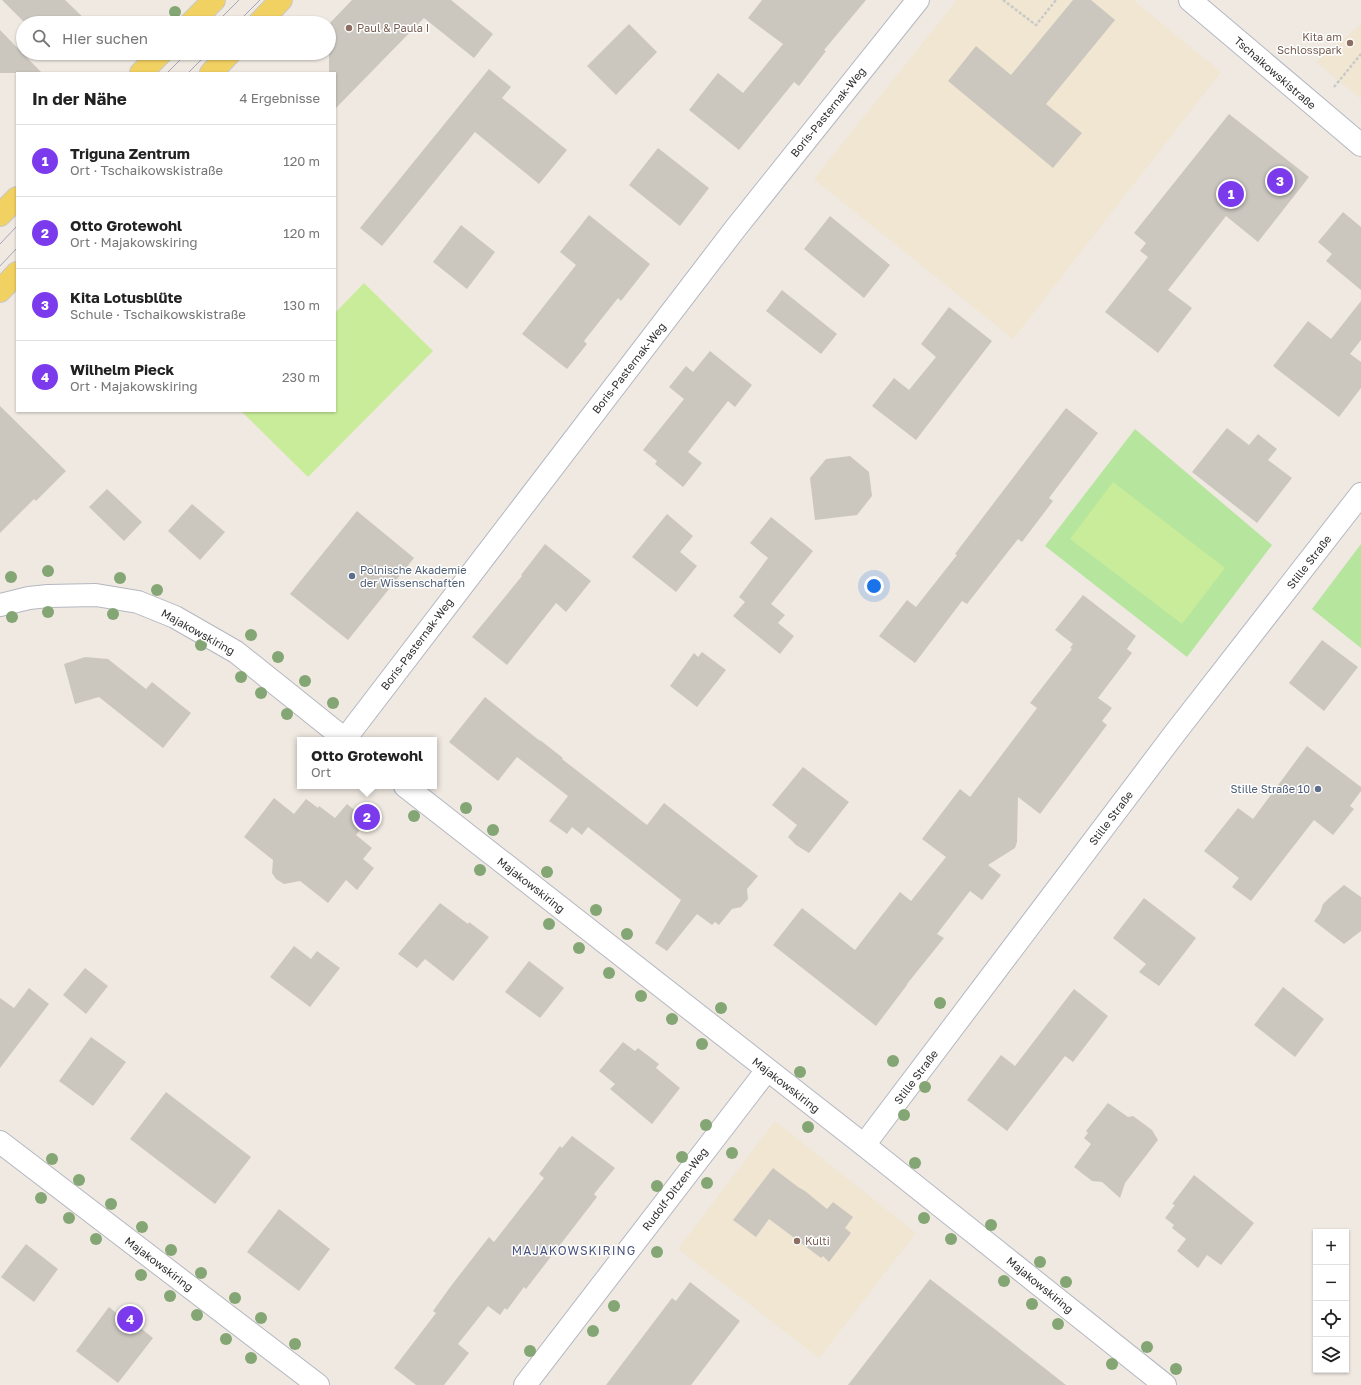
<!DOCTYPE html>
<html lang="de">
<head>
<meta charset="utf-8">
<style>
	body { margin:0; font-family:"Golos Text",sans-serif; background:#f2f2f2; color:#222 }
	.controls { position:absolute; right:12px; bottom:12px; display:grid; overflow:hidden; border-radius:0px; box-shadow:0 1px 3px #0004 }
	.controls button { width:36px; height:36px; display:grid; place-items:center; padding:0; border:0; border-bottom:1px solid #e0e0e0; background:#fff; color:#222; font:20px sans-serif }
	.you { position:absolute; left:874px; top:586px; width:14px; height:14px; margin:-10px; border:3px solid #fff; border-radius:50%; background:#1a73e8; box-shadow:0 0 0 6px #1a73e833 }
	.badge { display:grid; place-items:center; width:26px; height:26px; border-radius:50%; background:#7c3aed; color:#fff; font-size:13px; font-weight:700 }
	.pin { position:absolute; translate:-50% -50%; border:2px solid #fff; box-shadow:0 1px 4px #0006 }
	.popup { position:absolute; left:297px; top:737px; width:140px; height:52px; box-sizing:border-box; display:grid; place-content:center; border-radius:0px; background:#fff; filter:drop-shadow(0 1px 3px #0005); font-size:13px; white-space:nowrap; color:#767676 }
	.popup b { font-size:15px; color:#222 }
	.popup::after { content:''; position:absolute; left:50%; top:100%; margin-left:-8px; border:8px solid transparent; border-top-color:#fff }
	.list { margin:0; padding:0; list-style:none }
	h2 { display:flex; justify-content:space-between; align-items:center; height:52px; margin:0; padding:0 16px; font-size:17px }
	h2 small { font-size:13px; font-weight:400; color:#767676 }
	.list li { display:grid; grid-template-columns:26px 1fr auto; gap:12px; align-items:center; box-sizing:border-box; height:72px; padding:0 16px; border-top:1px solid #e0e0e0 }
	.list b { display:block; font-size:15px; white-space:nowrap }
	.list p { margin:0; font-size:13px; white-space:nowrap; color:#767676 }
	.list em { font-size:13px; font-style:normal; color:#767676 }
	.icon { flex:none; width:22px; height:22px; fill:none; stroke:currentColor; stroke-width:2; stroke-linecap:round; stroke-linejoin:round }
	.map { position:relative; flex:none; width:1361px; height:1385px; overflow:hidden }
	.search { position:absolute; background:#fff; box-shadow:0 1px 3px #0004; left:16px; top:16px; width:320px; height:44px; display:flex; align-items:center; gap:10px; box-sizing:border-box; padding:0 14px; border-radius:22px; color:#767676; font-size:15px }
	.panel { position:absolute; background:#fff; box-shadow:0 1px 3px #0004; left:16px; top:72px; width:320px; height:340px; border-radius:0px }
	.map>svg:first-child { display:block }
	.education { fill:#f0e6d1 }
	.green { fill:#b6e59e }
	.pitch { fill:#c9ec9a }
	.building { fill:#cbc7bf }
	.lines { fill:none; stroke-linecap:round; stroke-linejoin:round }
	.minor-casing { stroke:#b4b7c1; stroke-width:24 }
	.major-casing { stroke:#c9c9c9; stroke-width:24 }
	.path { stroke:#c9c9c9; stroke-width:2.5; stroke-dasharray:3 2; stroke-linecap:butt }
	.minor { stroke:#fff; stroke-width:22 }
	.major { stroke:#f2d163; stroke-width:22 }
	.tram { stroke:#a3a6b8; stroke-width:1 }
	.tree { fill:#84a574 }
	.education-dot { fill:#8d6e63; stroke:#fff; stroke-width:1.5 }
	.service-dot { fill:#5c6f8a; stroke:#fff; stroke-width:1.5 }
	.labels { text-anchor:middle; stroke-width:3; stroke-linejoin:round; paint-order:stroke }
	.education-label { font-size:11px; fill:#785e54; stroke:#fff; text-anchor:start }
	.street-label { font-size:11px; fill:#2e2e2e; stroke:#fff }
	.service-label { font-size:11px; fill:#4e5e75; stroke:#fff; text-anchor:start }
	.neighbourhood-label { font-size:12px; letter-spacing:1px; fill:#4d5680; stroke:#fff }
</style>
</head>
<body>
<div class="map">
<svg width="1361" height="1385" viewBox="0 0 1361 1385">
	<rect width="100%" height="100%" fill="#efe9e1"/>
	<g class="education">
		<polygon points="957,0 1133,0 1221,72 1013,339 814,179"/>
		<polygon points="1361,24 1361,99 1316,62"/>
		<polygon points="775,1121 916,1233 819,1358 678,1249"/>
	</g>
	<g class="green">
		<polygon points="1135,429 1272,545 1187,657 1045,546"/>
		<polygon points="1361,544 1361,648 1312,609"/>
	</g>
	<g class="pitch">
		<polygon points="364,283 433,351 308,477 241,411 335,411 335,313"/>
		<polygon points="1113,482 1225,568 1182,624 1070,539"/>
	</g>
	<g class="building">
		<polygon points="2,0 65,0 89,23 25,23"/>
		<polygon points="352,0 451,0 493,34 474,58 424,18 335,109 335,73 329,73 329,24"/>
		<polygon points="762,0 866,0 824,50 826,51 799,86 794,82 739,150 689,110 718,73 743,93 783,44 748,18"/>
		<polygon points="1073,0 1091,0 1115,20 1046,104 1082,133 1053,168 948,81 976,46 1011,75"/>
		<polygon points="629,24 657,52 616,95 587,66"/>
		<polygon points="0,30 42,73 0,73"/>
		<polygon points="489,69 511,87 502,98 567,150 539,184 475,132 382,246 360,228"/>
		<polygon points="1229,114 1309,177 1258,242 1226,216 1168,290 1192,308 1158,353 1105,312 1148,257 1140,251 1146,243 1134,233"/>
		<polygon points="658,148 709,188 680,226 629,185"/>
		<polygon points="1343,212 1361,227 1361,290 1326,261 1332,254 1318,242"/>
		<polygon points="589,215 650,264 621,301 618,298 584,341 587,344 567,369 522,334 576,265 560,252"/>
		<polygon points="830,216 890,265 864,298 804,249"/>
		<polygon points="461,225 495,252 467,289 433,262"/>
		<polygon points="782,290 837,334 821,354 766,311"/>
		<polygon points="1361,301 1361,340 1350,354 1361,362 1361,388 1339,417 1273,366 1308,321 1331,339"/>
		<polygon points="949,307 992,341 916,440 872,406 894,378 909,390 936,357 921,344"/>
		<polygon points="710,351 752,385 735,407 728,401 688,452 702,463 683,487 655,464 657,461 643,450 684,399 669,387 686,366 693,372"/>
		<polygon points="0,406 66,471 36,501 34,499 0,533"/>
		<polygon points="1066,408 1098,433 1049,498 1053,501 1022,542 1018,539 967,604 962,601 915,663 879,636 907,600 916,607 957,555 955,554"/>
		<polygon points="1227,428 1249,445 1258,434 1277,449 1268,460 1292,478 1257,523 1192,472"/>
		<polygon points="850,456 869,472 872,496 857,515 815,520 810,478 826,459"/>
		<polygon points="107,489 142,522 124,541 89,507"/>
		<polygon points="192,504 225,532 200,560 168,531"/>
		<polygon points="357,511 414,558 348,640 290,594"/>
		<polygon points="667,514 693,536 680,552 697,566 676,592 632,557"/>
		<polygon points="771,517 813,551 771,604 785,615 778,623 794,636 780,654 733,616 745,602 739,597 768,558 750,543"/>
		<polygon points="545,544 591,581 566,612 556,603 507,665 472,637 522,576 521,575"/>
		<polygon points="1083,595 1136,636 1127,649 1132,653 1098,698 1112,708 1102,721 1107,725 1040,814 1018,797 1017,842 1015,848 988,865 1001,875 982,900 970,891 937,934 944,938 907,984 907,985 876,1026 773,945 802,908 855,950 900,892 911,901 946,857 922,839 960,789 970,797 1037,708 1030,703 1072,649 1070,648 1073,644 1055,630"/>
		<polygon points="1322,640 1358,667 1324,711 1289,683"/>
		<polygon points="702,652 726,670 697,707 670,686 694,653 698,657"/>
		<polygon points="85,657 108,659 146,689 152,682 191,713 163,748 99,697 75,704 64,664"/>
		<polygon points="485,697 540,741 540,740 563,758 562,759 647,825 664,803 758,876 747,889 748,899 741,907 732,909 719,925 715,922 712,925 697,914 667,951 655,943 681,900 588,827 582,835 572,827 567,834 549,821 568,796 517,757 498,781 449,742"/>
		<polygon points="1307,746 1361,787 1361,791 1350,806 1354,809 1333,835 1314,820 1251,901 1232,887 1239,878 1204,851 1238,808 1253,819"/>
		<polygon points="803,767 849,802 809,853 796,845 788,837 797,825 772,805"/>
		<polygon points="274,798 294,814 306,799 318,808 319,806 335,818 347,804 367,820 356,835 372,848 363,859 374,868 357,890 346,880 328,903 300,881 284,884 276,879 272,873 273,860 244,837"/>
		<polygon points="1344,885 1361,897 1361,931 1344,944 1314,921 1320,913 1323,904 1329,898"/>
		<polygon points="1144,898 1196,938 1159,986 1139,972 1146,964 1113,938"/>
		<polygon points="440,903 468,924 469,922 489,937 453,981 425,959 417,968 398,954"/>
		<polygon points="294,946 311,959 317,951 340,968 310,1007 270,977"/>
		<polygon points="529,961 564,988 540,1018 505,992"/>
		<polygon points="85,968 108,986 86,1014 63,995"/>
		<polygon points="1283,987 1324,1019 1295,1057 1254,1025"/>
		<polygon points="29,988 49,1004 0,1068 0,998 14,1008"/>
		<polygon points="1074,989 1108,1016 1073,1062 1065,1056 1007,1131 967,1100 1001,1055 1015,1066"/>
		<polygon points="91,1037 126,1062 93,1106 59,1081"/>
		<polygon points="623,1042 635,1051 638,1048 659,1064 656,1068 680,1088 652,1124 610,1089 615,1084 599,1071"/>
		<polygon points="166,1092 251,1157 215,1204 130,1139"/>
		<polygon points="1108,1103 1128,1117 1133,1116 1152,1130 1158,1140 1125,1183 1120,1198 1102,1182 1092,1181 1074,1167 1091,1144 1084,1138 1088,1133 1086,1131"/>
		<polygon points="572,1136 615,1168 594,1194 597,1197 526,1289 524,1287 507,1310 505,1308 500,1315 488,1306 458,1344 469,1353 444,1385 416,1385 394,1368 436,1313 433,1311 451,1286 489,1237 494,1242 508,1224 544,1178 539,1174 560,1146 562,1148"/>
		<polygon points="773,1168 798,1187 805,1191 827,1209 833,1202 853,1217 845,1228 851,1233 829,1262 823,1256 821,1258 769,1219 756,1237 733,1220"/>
		<polygon points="1194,1175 1254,1223 1221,1265 1207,1255 1198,1268 1177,1251 1186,1239 1172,1228 1174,1225 1165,1218 1175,1205 1172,1204"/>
		<polygon points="279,1209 330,1249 299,1291 247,1252"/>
		<polygon points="26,1244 58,1269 34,1302 1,1277"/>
		<polygon points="930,1279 996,1330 1066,1385 848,1385"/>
		<polygon points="690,1282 740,1321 691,1385 606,1385 672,1298 676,1301"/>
		<polygon points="109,1307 126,1321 128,1318 153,1338 118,1383 76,1351"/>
	</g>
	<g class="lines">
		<defs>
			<g id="minor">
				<polyline points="1190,0 1361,145"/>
				<polyline points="0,605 29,598 48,596 96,595 138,602 175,617 236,652 346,740"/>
				<polyline points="345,739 735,229 918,0"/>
				<polyline points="405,786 864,1145 1165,1385"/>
				<polyline points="0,1142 318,1385"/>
				<polyline points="864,1145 1175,733 1361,494"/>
				<polyline points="525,1385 767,1070"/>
			</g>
			<g id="major">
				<polyline points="191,23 214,0"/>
				<polyline points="259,23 281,0"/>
				<polyline points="141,73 161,53"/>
				<polyline points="211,73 230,53"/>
				<polyline points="0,215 17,198"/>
				<polyline points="0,291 17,273"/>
			</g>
		</defs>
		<use href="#minor" class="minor-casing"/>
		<use href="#major" class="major-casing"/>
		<g class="path">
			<polyline points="1003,0 1036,25 1056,0"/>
			<polyline points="1334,87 1361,54"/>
		</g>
		<use href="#minor" class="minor"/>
		<use href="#major" class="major"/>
		<g class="tram">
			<polyline points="216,23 239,0"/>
			<polyline points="237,23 260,0"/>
			<polyline points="167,73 187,53"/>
			<polyline points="188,73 208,53"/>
			<polyline points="0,244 17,226"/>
			<polyline points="0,266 17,248"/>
		</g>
	</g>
	<g class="tree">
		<circle cx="175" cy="12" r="6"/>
		<circle cx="48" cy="571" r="6"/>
		<circle cx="11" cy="577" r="6"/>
		<circle cx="120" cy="578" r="6"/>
		<circle cx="157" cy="590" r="6"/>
		<circle cx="48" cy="612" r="6"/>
		<circle cx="113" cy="614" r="6"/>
		<circle cx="12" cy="617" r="6"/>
		<circle cx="251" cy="635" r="6"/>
		<circle cx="201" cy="645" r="6"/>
		<circle cx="278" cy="657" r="6"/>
		<circle cx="241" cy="677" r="6"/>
		<circle cx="305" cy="681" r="6"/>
		<circle cx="261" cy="693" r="6"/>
		<circle cx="333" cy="703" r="6"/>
		<circle cx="287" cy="714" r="6"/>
		<circle cx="466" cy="808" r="6"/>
		<circle cx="414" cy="816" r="6"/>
		<circle cx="493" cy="830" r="6"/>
		<circle cx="480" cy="870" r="6"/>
		<circle cx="547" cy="872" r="6"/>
		<circle cx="596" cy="910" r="6"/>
		<circle cx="549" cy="924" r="6"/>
		<circle cx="627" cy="934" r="6"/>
		<circle cx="579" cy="948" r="6"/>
		<circle cx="609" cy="973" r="6"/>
		<circle cx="641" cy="996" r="6"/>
		<circle cx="940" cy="1003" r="6"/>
		<circle cx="721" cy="1008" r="6"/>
		<circle cx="672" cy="1019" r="6"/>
		<circle cx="702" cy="1044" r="6"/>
		<circle cx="893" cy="1061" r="6"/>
		<circle cx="800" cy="1072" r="6"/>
		<circle cx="925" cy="1087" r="6"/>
		<circle cx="904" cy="1115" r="6"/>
		<circle cx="706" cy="1125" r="6"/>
		<circle cx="808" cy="1127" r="6"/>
		<circle cx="732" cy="1153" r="6"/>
		<circle cx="682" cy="1157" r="6"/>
		<circle cx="52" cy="1159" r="6"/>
		<circle cx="915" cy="1163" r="6"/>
		<circle cx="79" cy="1180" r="6"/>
		<circle cx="707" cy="1183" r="6"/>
		<circle cx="657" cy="1186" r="6"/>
		<circle cx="41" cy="1198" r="6"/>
		<circle cx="111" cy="1204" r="6"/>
		<circle cx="69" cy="1218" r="6"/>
		<circle cx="924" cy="1218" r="6"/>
		<circle cx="991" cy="1225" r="6"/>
		<circle cx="142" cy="1227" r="6"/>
		<circle cx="96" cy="1239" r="6"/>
		<circle cx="951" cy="1239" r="6"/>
		<circle cx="171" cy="1250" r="6"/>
		<circle cx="657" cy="1252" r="6"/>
		<circle cx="1040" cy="1262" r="6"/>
		<circle cx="201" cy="1273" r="6"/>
		<circle cx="141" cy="1275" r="6"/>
		<circle cx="1004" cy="1281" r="6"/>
		<circle cx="1066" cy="1282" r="6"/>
		<circle cx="170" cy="1296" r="6"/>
		<circle cx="235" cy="1298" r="6"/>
		<circle cx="1032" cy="1304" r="6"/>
		<circle cx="614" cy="1306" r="6"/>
		<circle cx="197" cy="1315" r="6"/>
		<circle cx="261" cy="1318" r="6"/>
		<circle cx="1058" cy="1324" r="6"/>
		<circle cx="593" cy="1331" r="6"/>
		<circle cx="226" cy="1339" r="6"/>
		<circle cx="295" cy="1344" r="6"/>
		<circle cx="1147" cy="1347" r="6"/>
		<circle cx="530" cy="1351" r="6"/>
		<circle cx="251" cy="1358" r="6"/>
		<circle cx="1112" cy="1364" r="6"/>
		<circle cx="1176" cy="1369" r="6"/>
	</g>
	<g class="education-dot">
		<circle cx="349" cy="28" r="4"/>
		<circle cx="1350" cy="43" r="4"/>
		<circle cx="797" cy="1241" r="4"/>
	</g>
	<g class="service-dot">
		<circle cx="352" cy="576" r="4"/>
		<circle cx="1318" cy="789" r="4"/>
	</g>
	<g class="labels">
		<g class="education-label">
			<text x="357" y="32">Paul &amp; Paula I</text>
			<text x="1342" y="41" text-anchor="end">Kita am<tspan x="1342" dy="13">Schlosspark</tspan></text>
			<text x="805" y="1245">Kulti</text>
		</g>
		<g class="street-label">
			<text transform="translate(1275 73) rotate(41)" y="4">Tschaikowskistraße</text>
			<text transform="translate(828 112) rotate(-51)" y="4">Boris-Pasternak-Weg</text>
			<text transform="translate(629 368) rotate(-52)" y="4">Boris-Pasternak-Weg</text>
			<text transform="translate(1309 562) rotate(-52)" y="4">Stille Straße</text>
			<text transform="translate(198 632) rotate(29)" y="4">Majakowskiring</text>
			<text transform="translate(417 644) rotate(-53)" y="4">Boris-Pasternak-Weg</text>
			<text transform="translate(1111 818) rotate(-53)" y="4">Stille Straße</text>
			<text transform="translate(531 885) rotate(38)" y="4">Majakowskiring</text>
			<text transform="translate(916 1077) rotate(-53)" y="4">Stille Straße</text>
			<text transform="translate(786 1085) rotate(38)" y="4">Majakowskiring</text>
			<text transform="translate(675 1189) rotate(-53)" y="4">Rudolf-Ditzen-Weg</text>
			<text transform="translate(159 1264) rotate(37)" y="4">Majakowskiring</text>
			<text transform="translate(1040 1285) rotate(39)" y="4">Majakowskiring</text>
		</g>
		<g class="service-label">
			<text x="360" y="574">Polnische Akademie<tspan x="360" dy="13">der Wissenschaften</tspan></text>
			<text x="1310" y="793" text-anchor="end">Stille Straße 10</text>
		</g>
		<g class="neighbourhood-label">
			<text x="574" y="1255">MAJAKOWSKIRING</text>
		</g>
	</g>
</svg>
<div class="controls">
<button>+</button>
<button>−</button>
<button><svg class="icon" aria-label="locate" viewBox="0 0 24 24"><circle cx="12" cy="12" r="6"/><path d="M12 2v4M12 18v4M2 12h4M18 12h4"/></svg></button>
<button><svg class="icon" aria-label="layers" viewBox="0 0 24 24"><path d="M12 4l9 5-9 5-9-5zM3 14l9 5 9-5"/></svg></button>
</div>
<div class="you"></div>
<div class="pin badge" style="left:1231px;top:194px">1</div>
<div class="pin badge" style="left:367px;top:817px">2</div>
<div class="popup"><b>Otto Grotewohl</b>Ort</div>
<div class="pin badge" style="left:1280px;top:181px">3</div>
<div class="pin badge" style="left:130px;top:1319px">4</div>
<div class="search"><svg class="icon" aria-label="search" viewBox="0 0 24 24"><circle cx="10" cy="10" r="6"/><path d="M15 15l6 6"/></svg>Hier suchen</div>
<section class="panel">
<h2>In der Nähe<small>4 Ergebnisse</small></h2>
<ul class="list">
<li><span class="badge">1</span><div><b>Triguna Zentrum</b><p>Ort · Tschaikowskistraße</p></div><em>120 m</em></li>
<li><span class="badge">2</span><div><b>Otto Grotewohl</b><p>Ort · Majakowskiring</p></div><em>120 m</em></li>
<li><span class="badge">3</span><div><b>Kita Lotusblüte</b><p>Schule · Tschaikowskistraße</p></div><em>130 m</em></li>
<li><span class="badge">4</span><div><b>Wilhelm Pieck</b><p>Ort · Majakowskiring</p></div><em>230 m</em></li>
</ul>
</section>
</div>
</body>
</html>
